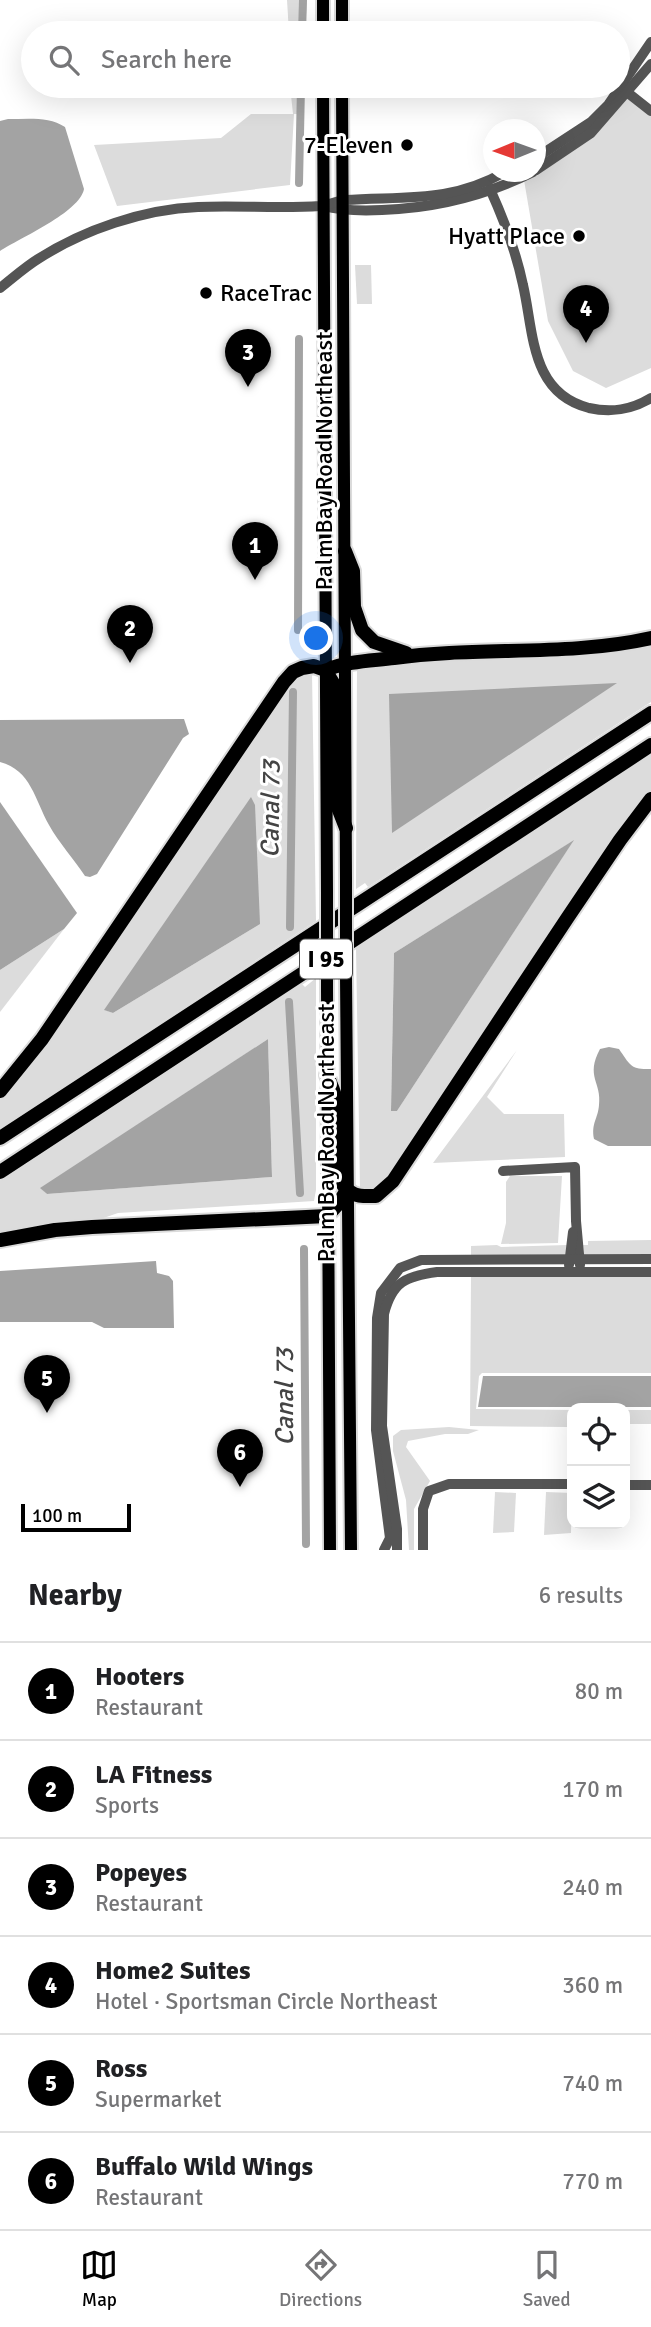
<!DOCTYPE html>
<html lang="en">
<head>
<meta charset="utf-8">
<style>
	body { margin:0; font-family:Signika,sans-serif; background:#f6f6f6; color:#202124 }
	.controls { position:absolute; right:21px; bottom:21px; display:grid; overflow:hidden; border-radius:14px; box-shadow:0 7px 28px #0002 }
	.controls button { width:63px; height:63px; display:grid; place-items:center; padding:0; border:0; border-bottom:2px solid #e0e0e0; background:#fff; color:#202124; font:35px sans-serif }
	.compass { position:absolute; left:483px; top:119px; width:63px; height:63px; border-radius:50%; background:#fff; box-shadow:0 7px 28px #0002; rotate:269deg }
	.scale { position:absolute; left:21px; bottom:18px; width:110px; box-sizing:border-box; padding-left:7px; border:4px solid #000; border-top:0; font-size:19px; line-height:24px; white-space:nowrap; color:#000; -webkit-text-stroke:5px #fff; paint-order:stroke }
	.you { position:absolute; left:317px; top:639px; width:24px; height:24px; margin:-18px; border:5px solid #fff; border-radius:50%; background:#1a73e8; box-shadow:0 0 0 10px #1a73e833 }
	.badge { display:grid; place-items:center; width:46px; height:46px; border-radius:50%; background:#000; color:#fff; font-size:23px; font-weight:700 }
	.pin { position:absolute; translate:-50% -58px; filter:drop-shadow(0 2px 4px #0008) }
	.pin::after { content:''; position:absolute; top:37px; width:24px; height:21px; background:inherit; clip-path:polygon(0 0,100% 0,50% 100%) }
	.list { margin:0; padding:0; list-style:none }
	h2 { display:flex; justify-content:space-between; align-items:center; height:91px; margin:0; padding:0 28px; font-size:30px }
	h2 small { font-size:23px; font-weight:400; color:#757577 }
	.list li { display:grid; grid-template-columns:46px 1fr auto; gap:21px; align-items:center; box-sizing:border-box; height:98px; padding:0 28px; border-top:2px solid #e0e0e0 }
	.list b { display:block; font-size:26px; white-space:nowrap }
	.list p { margin:0; font-size:23px; white-space:nowrap; color:#757577 }
	.list em { font-size:23px; font-style:normal; color:#757577 }
	.icon { flex:none; width:38px; height:38px; fill:none; stroke:currentColor; stroke-width:2; stroke-linecap:round; stroke-linejoin:round }
	.map { position:relative; flex:none; width:651px; height:1550px; overflow:hidden }
	.search { position:absolute; background:#fff; box-shadow:0 7px 28px #0002; left:21px; right:21px; top:21px; height:77px; display:flex; align-items:center; gap:18px; box-sizing:border-box; padding:0 24px; border-radius:38px; color:#757577; font-size:26px }
	.sheet { height:679px; background:#fff }
	nav { display:flex; justify-content:space-around; align-items:center; box-sizing:border-box; height:98px; border-top:2px solid #e0e0e0; background:#fff; font-size:19px; color:#757577 }
	nav a { display:grid; justify-items:center; gap:4px }
	nav .on { color:#000 }
	.map>svg:first-child { display:block }
	.green { fill:#dcdcdc; fill-rule:evenodd }
	.water { fill:#a3a3a3 }
	.lines { fill:none; stroke-linecap:round; stroke-linejoin:round }
	.canal { stroke:#a3a3a3; stroke-width:8 }
	.major-casing { stroke:#dbdbdb; stroke-width:16 }
	.highway-casing { stroke:#dbdbdb; stroke-width:18 }
	.minor { stroke:#555; stroke-width:10 }
	.major { stroke:#000; stroke-width:12 }
	.highway { stroke:#000; stroke-width:14 }
	.major-bridge-casing { stroke:#dbdbdb; stroke-width:16; stroke-linecap:butt }
	.major-bridge { stroke:#000; stroke-width:12 }
	.poi-dot { fill:#000; stroke:#fff; stroke-width:2.5 }
	.labels { text-anchor:middle; stroke-width:6; stroke-linejoin:round; paint-order:stroke }
	.shield { fill:#fff; stroke:#4c4c4c; stroke-width:2 }
	.shield-label { font-size:23px; font-weight:bold; fill:#000 }
	.poi-label { font-size:24px; fill:#000; stroke:#fff; text-anchor:end }
	.street-label { font-size:24px; fill:#000; stroke:#fff }
	.water-label { font-size:26px; font-style:italic; fill:#444; stroke:#fff }
</style>
</head>
<body>
<div class="map">
<svg width="651" height="1550" viewBox="0 0 651 1550">
	<rect width="100%" height="100%" fill="#fff"/>
	<g class="green">
		<polygon points="287,0 307,0 305,33 289,33"/>
		<polygon points="290,86 303,86 302,114 294,114 290,185 117,206 94,145 221,138 251,114 293,114"/>
		<path d="M629,96L651,115V368L606,388L573,371L548,321L524,180C570,156 596,135 629,96Z"/>
		<polygon points="355,265 371,265 372,304 357,304"/>
		<polygon points="651,640 651,702 368,887 365,883 356,889 357,665 519,658 539,652"/>
		<path d="M312,673L316,921L0,1128V1095L290,684L301,675ZM260,924L113,1013L105,1010Z"/>
		<path d="M651,755V793L400,1159C389,1173 380,1193 360,1188L356,948ZM573,841L397,1111H391L394,953Z"/>
		<polygon points="64,929 0,1012 0,970"/>
		<path d="M316,978V1190L314,1201L118,1213L89,1223L0,1236V1181L302,984L305,987ZM268,1039L272,1177L47,1194L41,1188Z"/>
		<polygon points="517,1050 487,1097 504,1114 564,1114 565,1157 433,1163"/>
		<polygon points="510,1176 562,1176 558,1243 501,1244 506,1223 506,1182"/>
		<polygon points="651,1240 651,1256 584,1256 583,1245 588,1245 588,1241"/>
		<polygon points="497,1245 501,1247 567,1245 566,1256 471,1256 471,1246"/>
		<polygon points="471,1276 651,1276 651,1373 482,1373 479,1376 476,1409 572,1410 572,1425 568,1427 470,1426"/>
		<rect x="625" y="1410" width="26" height="14"/>
		<polygon points="449,1427 479,1430 468,1434 445,1434 408,1441 406,1447 430,1481 414,1509 414,1550 409,1550 406,1500 393,1451 393,1436 401,1430"/>
		<polygon points="495,1492 516,1493 514,1532 493,1533"/>
		<polygon points="546,1492 572,1493 571,1533 544,1535"/>
	</g>
	<g class="water">
		<path d="M8,119C27,119 49,116 65,127L84,189C80,212 20,238 0,251V121Z"/>
		<polygon points="617,683 392,833 389,694"/>
		<path d="M184,719L189,734L183,738L97,874L90,877L85,876C74,859 59,843 49,825C35,800 31,770 0,762V720Z"/>
		<polygon points="251,797 255,805 260,924 113,1013 104,1010"/>
		<polygon points="0,802 77,913 64,929 0,970"/>
		<polygon points="574,840 397,1111 391,1111 394,953"/>
		<polygon points="268,1039 272,1177 47,1194 40,1188"/>
		<path d="M609,1047L619,1049C630,1065 631,1070 651,1069V1146H608L594,1139C591,1123 598,1119 599,1105C602,1082 585,1077 600,1049Z"/>
		<polygon points="156,1261 157,1273 169,1276 173,1281 174,1328 104,1328 92,1322 0,1322 0,1271"/>
		<polygon points="483,1376 651,1376 651,1407 478,1407"/>
	</g>
	<g class="lines">
		<g class="canal">
			<polyline points="302,33 303,0"/>
			<polyline points="299,183 301,86"/>
			<polyline points="298,630 299,339"/>
			<polyline points="290,927 293,692"/>
			<polyline points="289,1002 300,1193"/>
			<polyline points="304,1249 306,1544"/>
		</g>
		<defs>
			<g id="major">
				<polyline points="342,0 342,33"/>
				<polyline points="323,33 323,0"/>
				<polyline points="323,86 327,892"/>
				<polyline points="342,86 346,880"/>
				<polyline points="346,977 351,1550"/>
				<polyline points="327,990 330,1550"/>
			</g>
			<g id="highway">
				<polyline points="345,551 353,571 354,607 362,630 374,642 406,653"/>
				<path d="M325,670C349,661 369,661 394,658C478,646 567,657 651,638"/>
				<path d="M327,1075C330,1083 335,1092 336,1101C341,1126 325,1182 354,1194C360,1197 368,1196 376,1196L393,1181L568,917L620,840L651,799"/>
				<polyline points="0,1091 42,1039 284,682 293,672 302,668 314,666 325,670 336,688 337,805 346,828"/>
				<polyline points="0,1138 651,713"/>
				<polyline points="0,1172 651,745"/>
				<polyline points="0,1240 55,1230 92,1227 327,1216 339,1203 347,1190"/>
			</g>
		</defs>
		<use href="#major" class="major-casing"/>
		<use href="#highway" class="highway-casing"/>
		<g class="minor">
			<polyline points="623,89 651,111"/>
			<polyline points="536,158 591,122 608,105 651,42"/>
			<polyline points="536,170 591,133 651,64"/>
			<path d="M490,189C504,220 516,251 523,285C534,332 530,393 589,408C612,413 631,410 651,398"/>
			<path d="M323,206C343,211 361,211 382,210C436,208 485,196 533,172"/>
			<path d="M0,288C13,278 25,267 38,259C83,230 144,209 198,207C238,205 279,209 320,206C328,205 337,201 345,200C405,196 450,203 505,172"/>
			<polyline points="503,1171 575,1167 576,1221 580,1265"/>
			<polyline points="569,1265 573,1232"/>
			<polyline points="625,1485 651,1485"/>
			<polyline points="384,1550 390,1538 376,1430 377,1318 381,1293 400,1268 421,1260 651,1259"/>
			<path d="M397,1550V1529L382,1426L384,1314C392,1282 406,1276 437,1272H651"/>
			<polyline points="423,1550 423,1509 429,1491 449,1484 572,1484"/>
		</g>
		<use href="#major" class="major"/>
		<use href="#highway" class="highway"/>
		<defs>
			<g id="major-bridge">
				<polyline points="346,880 346,977"/>
				<polyline points="327,892 327,990"/>
			</g>
		</defs>
		<use href="#major-bridge" class="major-bridge-casing"/>
		<use href="#major-bridge" class="major-bridge"/>
	</g>
	<g class="poi-dot">
		<circle cx="407" cy="145" r="7"/>
		<circle cx="579" cy="236" r="7"/>
		<circle cx="206" cy="293" r="7"/>
	</g>
	<g class="labels">
		<rect class="shield" x="300" y="939.5" width="52" height="39" rx="5"/>
		<g class="shield-label">
			<text x="326" y="967">I 95</text>
		</g>
		<g class="poi-label">
			<text x="393" y="153">7-Eleven</text>
			<text x="565" y="244">Hyatt Place</text>
			<text x="220" y="301" text-anchor="start">RaceTrac</text>
		</g>
		<g class="street-label">
			<text transform="translate(324 461) rotate(-90)" y="8">Palm Bay Road Northeast</text>
			<text transform="translate(326 1133) rotate(-90)" y="8">Palm Bay Road Northeast</text>
		</g>
		<g class="water-label">
			<text transform="translate(270 809) rotate(-89)" y="9">Canal 73</text>
			<text transform="translate(284 1397) rotate(-90)" y="9">Canal 73</text>
		</g>
	</g>
</svg>
<div class="controls">
<button><svg class="icon" aria-label="locate" viewBox="0 0 24 24"><circle cx="12" cy="12" r="6"/><path d="M12 2v4M12 18v4M2 12h4M18 12h4"/></svg></button>
<button><svg class="icon" aria-label="layers" viewBox="0 0 24 24"><path d="M12 4l9 5-9 5-9-5zM3 14l9 5 9-5"/></svg></button>
</div>
<svg class="compass" viewBox="-18 -18 36 36"><path d="M0-13l5 13h-10z" fill="#e53935"/><path d="M0 13l5-13h-10z" fill="#757577"/></svg>
<div class="scale">100 m</div>
<div class="you"></div>
<div class="pin badge" style="left:255px;top:580px">1</div>
<div class="pin badge" style="left:130px;top:663px">2</div>
<div class="pin badge" style="left:248px;top:387px">3</div>
<div class="pin badge" style="left:586px;top:343px">4</div>
<div class="pin badge" style="left:47px;top:1413px">5</div>
<div class="pin badge" style="left:240px;top:1487px">6</div>
<div class="search"><svg class="icon" aria-label="search" viewBox="0 0 24 24"><circle cx="10" cy="10" r="6"/><path d="M15 15l6 6"/></svg>Search here</div>
</div>
<section class="sheet">
<h2>Nearby<small>6 results</small></h2>
<ul class="list">
<li><span class="badge">1</span><div><b>Hooters</b><p>Restaurant</p></div><em>80 m</em></li>
<li><span class="badge">2</span><div><b>LA Fitness</b><p>Sports</p></div><em>170 m</em></li>
<li><span class="badge">3</span><div><b>Popeyes</b><p>Restaurant</p></div><em>240 m</em></li>
<li><span class="badge">4</span><div><b>Home2 Suites</b><p>Hotel · Sportsman Circle Northeast</p></div><em>360 m</em></li>
<li><span class="badge">5</span><div><b>Ross</b><p>Supermarket</p></div><em>740 m</em></li>
<li><span class="badge">6</span><div><b>Buffalo Wild Wings</b><p>Restaurant</p></div><em>770 m</em></li>
</ul>
</section>
<nav>
<a class="on"><svg class="icon" aria-label="map" viewBox="0 0 24 24"><path d="M3 6l6-2 6 2 6-2v14l-6 2-6-2-6 2zM9 4v14M15 6v14"/></svg>Map</a>
<a><svg class="icon" aria-label="directions" viewBox="0 0 24 24"><path d="M12 3l9 9-9 9-9-9zM9 14v-3h6M13 9l2 2-2 2"/></svg>Directions</a>
<a><svg class="icon" aria-label="saved" viewBox="0 0 24 24"><path d="M7 4h10v16l-5-4-5 4z"/></svg>Saved</a>
</nav>
</body>
</html>
